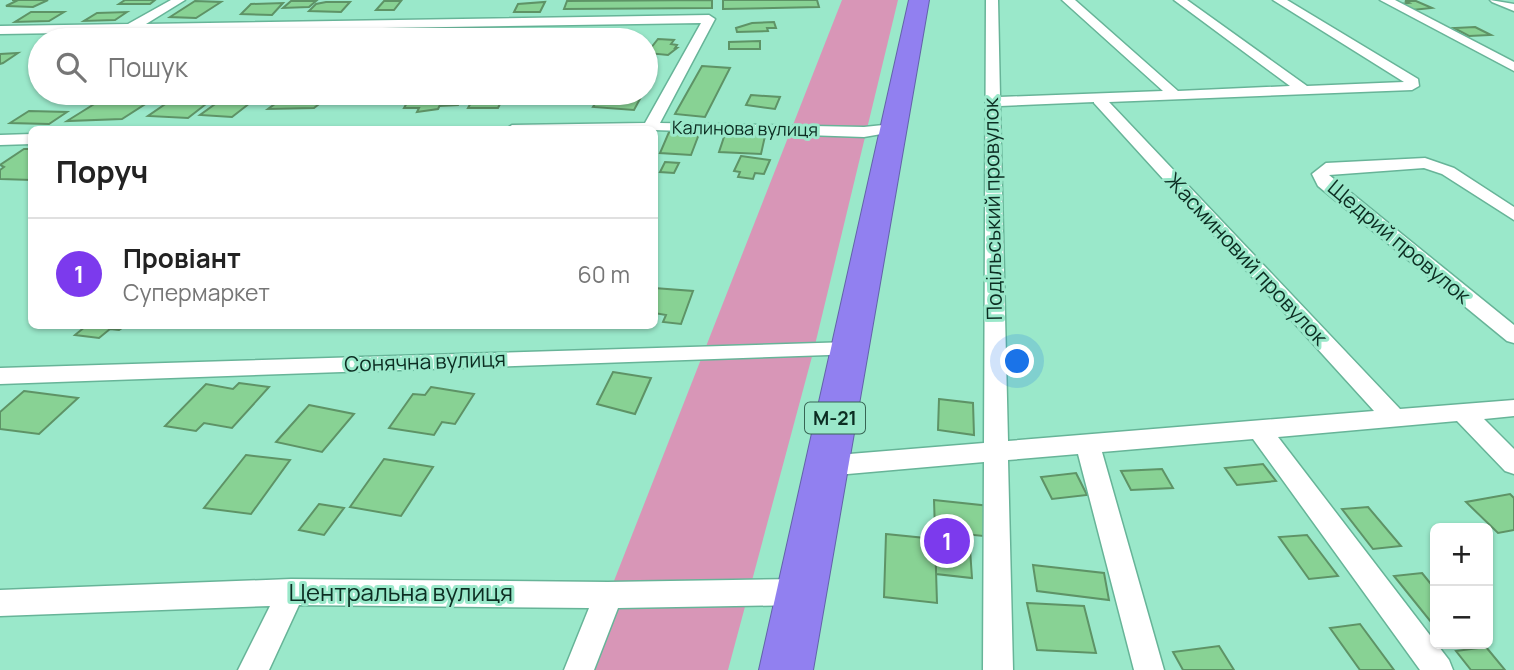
<!DOCTYPE html>
<html lang="uk">
<head>
<meta charset="utf-8">
<style>
	body { margin:0; font-family:Manrope,sans-serif; background:#f2f2f2; color:#222 }
	.controls { position:absolute; right:21px; bottom:21px; display:grid; overflow:hidden; border-radius:10px; box-shadow:0 2px 5px #0004 }
	.controls button { width:63px; height:63px; display:grid; place-items:center; padding:0; border:0; border-bottom:2px solid #e0e0e0; background:#fff; color:#222; font:35px sans-serif }
	.you { position:absolute; left:1018px; top:362px; width:24px; height:24px; margin:-18px; border:5px solid #fff; border-radius:50%; background:#1a73e8; box-shadow:0 0 0 10px #1a73e833 }
	.badge { display:grid; place-items:center; width:46px; height:46px; border-radius:50%; background:#7c3aed; color:#fff; font-size:23px; font-weight:700 }
	.pin { position:absolute; translate:-50% -50%; border:4px solid #fff; box-shadow:0 2px 7px #0006 }
	.list { margin:0; padding:0; list-style:none }
	h2 { display:flex; justify-content:space-between; align-items:center; height:91px; margin:0; padding:0 28px; font-size:30px }
	h2 small { font-size:23px; font-weight:400; color:#767676 }
	.list li { display:grid; grid-template-columns:46px 1fr auto; gap:21px; align-items:center; box-sizing:border-box; height:112px; padding:0 28px; border-top:2px solid #e0e0e0 }
	.list b { display:block; font-size:26px; white-space:nowrap }
	.list p { margin:0; font-size:23px; white-space:nowrap; color:#767676 }
	.list em { font-size:23px; font-style:normal; color:#767676 }
	.icon { flex:none; width:38px; height:38px; fill:none; stroke:currentColor; stroke-width:2; stroke-linecap:round; stroke-linejoin:round }
	.map { position:relative; flex:none; width:1514px; height:670px; overflow:hidden }
	.search { position:absolute; background:#fff; box-shadow:0 2px 5px #0004; left:28px; top:28px; width:630px; height:77px; display:flex; align-items:center; gap:18px; box-sizing:border-box; padding:0 24px; border-radius:38px; color:#767676; font-size:26px }
	.panel { position:absolute; background:#fff; box-shadow:0 2px 5px #0004; left:28px; top:126px; width:630px; height:203px; border-radius:10px }
	.map>svg:first-child { display:block }
	.green { fill:#d896b7 }
	.building { fill:#88d294; stroke:#5e9366; stroke-width:2 }
	.lines { fill:none; stroke-linecap:round; stroke-linejoin:round }
	.street-casing { stroke:#67b498; stroke-width:3 }
	.highway-casing { stroke:#6263a8; stroke-width:2 }
	.street { fill:#fff; fill-rule:evenodd }
	.highway { fill:#9180f0; fill-rule:evenodd }
	.labels { text-anchor:middle; stroke-width:6; stroke-linejoin:round; paint-order:stroke }
	.far-street-label { font-size:18px; fill:#0c2d22; stroke:#9ae8ca }
	.shield { fill:#9ae8ca; stroke:#376554; stroke-width:2 }
	.shield-label { font-size:19px; font-weight:bold; fill:#0c2d22 }
	.street-label { font-size:21px; fill:#0c2d22; stroke:#9ae8ca }
	.near-street-label { font-size:24px; fill:#0c2d22; stroke:#9ae8ca }
</style>
</head>
<body>
<div class="map">
<svg width="1514" height="670" viewBox="0 0 1514 670">
	<rect width="100%" height="100%" fill="#9ae8ca"/>
	<polygon class="green" points="842,0 898,0 814,349 728,670 579,670"/>
	<g class="building">
		<polygon points="12,0 48,0 33,7 6,6 18,0"/>
		<polygon points="125,0 155,0 150,4 119,4"/>
		<polygon points="712,0 712,8 564,9 567,1"/>
		<polygon points="723,0 817,0 819,7 723,9"/>
		<polygon points="195,1 221,2 196,18 170,17"/>
		<polygon points="291,1 316,1 309,7 283,8"/>
		<polygon points="384,1 401,1 394,10 376,10"/>
		<polygon points="1405,1 1416,1 1432,8 1412,10 1400,4 1409,3"/>
		<polygon points="326,2 350,2 341,12 309,11 316,4"/>
		<polygon points="545,2 540,12 514,12 518,4"/>
		<polygon points="283,3 272,15 241,14 251,4"/>
		<polygon points="31,12 64,12 49,21 15,22"/>
		<polygon points="127,12 115,20 84,21 97,13"/>
		<polygon points="774,22 776,28 767,28 768,31 737,32 736,28 752,23"/>
		<polygon points="1475,27 1491,35 1469,36 1454,28"/>
		<polygon points="514,30 543,30 539,40 509,40"/>
		<polygon points="196,33 188,40 156,40 164,34"/>
		<polygon points="210,33 232,33 238,34 236,36 253,36 248,40 201,40"/>
		<polygon points="389,33 432,33 426,40 383,40"/>
		<polygon points="479,33 474,40 442,40 446,35"/>
		<polygon points="271,35 303,35 298,40 265,40"/>
		<polygon points="83,37 122,37 117,40 78,40"/>
		<polygon points="658,39 674,40 671,44 677,45 675,48 677,48 668,55 647,53"/>
		<polygon points="760,41 760,49 729,49 729,42"/>
		<polygon points="18,53 3,63 0,64 0,54"/>
		<polygon points="702,66 730,68 705,117 675,114"/>
		<polygon points="290,93 333,93 314,108 268,109"/>
		<polygon points="355,93 395,93 401,94 391,103 350,97"/>
		<polygon points="602,93 628,93 626,97 641,97 634,110 593,107"/>
		<polygon points="464,94 458,105 440,106 445,95"/>
		<polygon points="476,94 505,94 498,108 468,108"/>
		<polygon points="445,95 438,109 417,112 419,108 404,108 411,96"/>
		<polygon points="751,95 780,97 775,109 746,105"/>
		<polygon points="177,96 215,97 188,118 148,116"/>
		<polygon points="104,98 150,101 122,119 67,121"/>
		<polygon points="218,102 250,103 232,117 200,115"/>
		<polygon points="29,111 67,112 49,124 10,123"/>
		<polygon points="669,132 699,134 691,155 660,153"/>
		<polygon points="725,134 765,136 761,154 719,152"/>
		<polygon points="24,149 32,149 32,180 0,179 0,170 4,167 0,165"/>
		<polygon points="741,156 770,160 764,174 755,173 753,179 738,177 740,172 734,171"/>
		<polygon points="665,162 679,163 674,173 660,172"/>
		<polygon points="654,288 693,291 681,324 663,322 666,315 654,313"/>
		<polygon points="86,326 125,326 119,330 110,329 99,338 75,335"/>
		<polygon points="613,372 651,378 635,414 597,404"/>
		<polygon points="239,383 269,387 232,428 204,423 196,431 165,426 206,384 233,389"/>
		<polygon points="431,387 474,394 455,424 442,422 434,435 389,428 413,394 425,395"/>
		<polygon points="24,391 78,398 39,434 0,429 0,412"/>
		<polygon points="939,399 973,403 974,435 938,430"/>
		<polygon points="309,405 354,414 322,452 276,442"/>
		<polygon points="246,455 290,460 251,514 204,508"/>
		<polygon points="384,459 433,467 401,516 350,507"/>
		<polygon points="1263,464 1276,481 1237,485 1225,468"/>
		<polygon points="1162,469 1173,488 1131,490 1121,471"/>
		<polygon points="1076,473 1087,495 1052,499 1041,477"/>
		<polygon points="1510,494 1514,498 1514,530 1498,533 1466,502"/>
		<polygon points="934,500 990,506 993,537 935,531"/>
		<polygon points="319,504 344,508 324,535 299,530"/>
		<polygon points="1368,507 1401,546 1373,549 1342,509"/>
		<polygon points="935,531 969,535 972,578 936,574"/>
		<polygon points="886,534 935,539 937,603 884,597"/>
		<polygon points="1307,535 1338,576 1309,579 1279,537"/>
		<polygon points="1033,565 1104,573 1109,600 1037,591"/>
		<polygon points="1422,573 1435,589 1435,622 1431,622 1394,576"/>
		<polygon points="1027,603 1084,606 1096,653 1037,650"/>
		<polygon points="1360,624 1394,670 1360,670 1330,628"/>
		<polygon points="1219,646 1234,670 1183,670 1173,652"/>
		<polygon points="1486,647 1505,670 1471,670 1456,651"/>
	</g>
	<g class="lines">
		<defs>
			<g id="street">
				<polygon points="171,0 185,0 146,24 709,15 715,19 660,123 864,127 893,124 900,128 893,132 864,137 654,130 505,130 512,125 645,123 701,23 0,34 0,26 128,24"/>
				<path d="M986,0H998L1000,97L1163,91L1062,0H1075L1178,91L1290,86L1174,0H1187L1307,86L1404,82L1273,0H1287L1418,79L1419,86L1412,90L1109,102L1400,409L1514,400V416L1484,419L1514,449V474L1505,471L1457,421L1278,437L1449,660L1453,670H1420L1253,439L1102,452L1164,670H1134L1078,454L1008,460L1013,670H983L984,462L825,476L816,473L813,466L816,459L825,456L984,443ZM1094,102V103L1374,411L1008,441L1000,106Z"/>
				<polygon points="1380,0 1395,0 1514,62 1514,71"/>
				<polygon points="1490,0 1514,4 1514,11 1492,2"/>
				<polygon points="32,134 32,144 0,145 0,135"/>
				<polygon points="1425,158 1454,168 1514,207 1514,220 1442,174 1424,168 1329,175 1514,325 1514,343 1507,341 1318,186 1312,174 1326,163"/>
				<polygon points="850,342 858,344 861,349 858,354 0,384 0,368"/>
				<polygon points="291,579 608,582 802,579 812,583 816,592 812,601 802,605 618,608 594,670 564,670 589,608 299,605 269,670 238,670 270,606 0,616 0,590"/>
			</g>
			<polygon id="highway" points="909,0 929,0 813,670 759,670"/>
		</defs>
		<use href="#street" class="street-casing"/>
		<use href="#highway" class="highway-casing"/>
		<use href="#street" class="street"/>
		<use href="#highway" class="highway"/>
	</g>
	<g class="labels">
		<g class="far-street-label">
			<text transform="translate(745 129) rotate(1)" y="6">Калинова вулиця</text>
		</g>
		<rect class="shield" x="805" y="402.5" width="60" height="31" rx="5"/>
		<g class="shield-label">
			<text x="835" y="425">М-21</text>
		</g>
		<g class="street-label">
			<text transform="translate(993 209) rotate(-91)" y="7">Подільський провулок</text>
			<text transform="translate(1399 242) rotate(40)" y="7">Щедрий провулок</text>
			<text transform="translate(1246 259) rotate(47)" y="7">Жасминовий провулок</text>
			<text transform="translate(425 362) rotate(-2)" y="7">Сонячна вулиця</text>
		</g>
		<g class="near-street-label">
			<text x="401" y="601">Центральна вулиця</text>
		</g>
	</g>
</svg>
<div class="controls">
<button>+</button>
<button>−</button>
</div>
<div class="you"></div>
<div class="pin badge" style="left:947px;top:541px">1</div>
<div class="search"><svg class="icon" aria-label="search" viewBox="0 0 24 24"><circle cx="10" cy="10" r="6"/><path d="M15 15l6 6"/></svg>Пошук</div>
<section class="panel">
<h2>Поруч<small></small></h2>
<ul class="list">
<li><span class="badge">1</span><div><b>Провіант</b><p>Супермаркет</p></div><em>60 m</em></li>
</ul>
</section>
</div>
</body>
</html>
